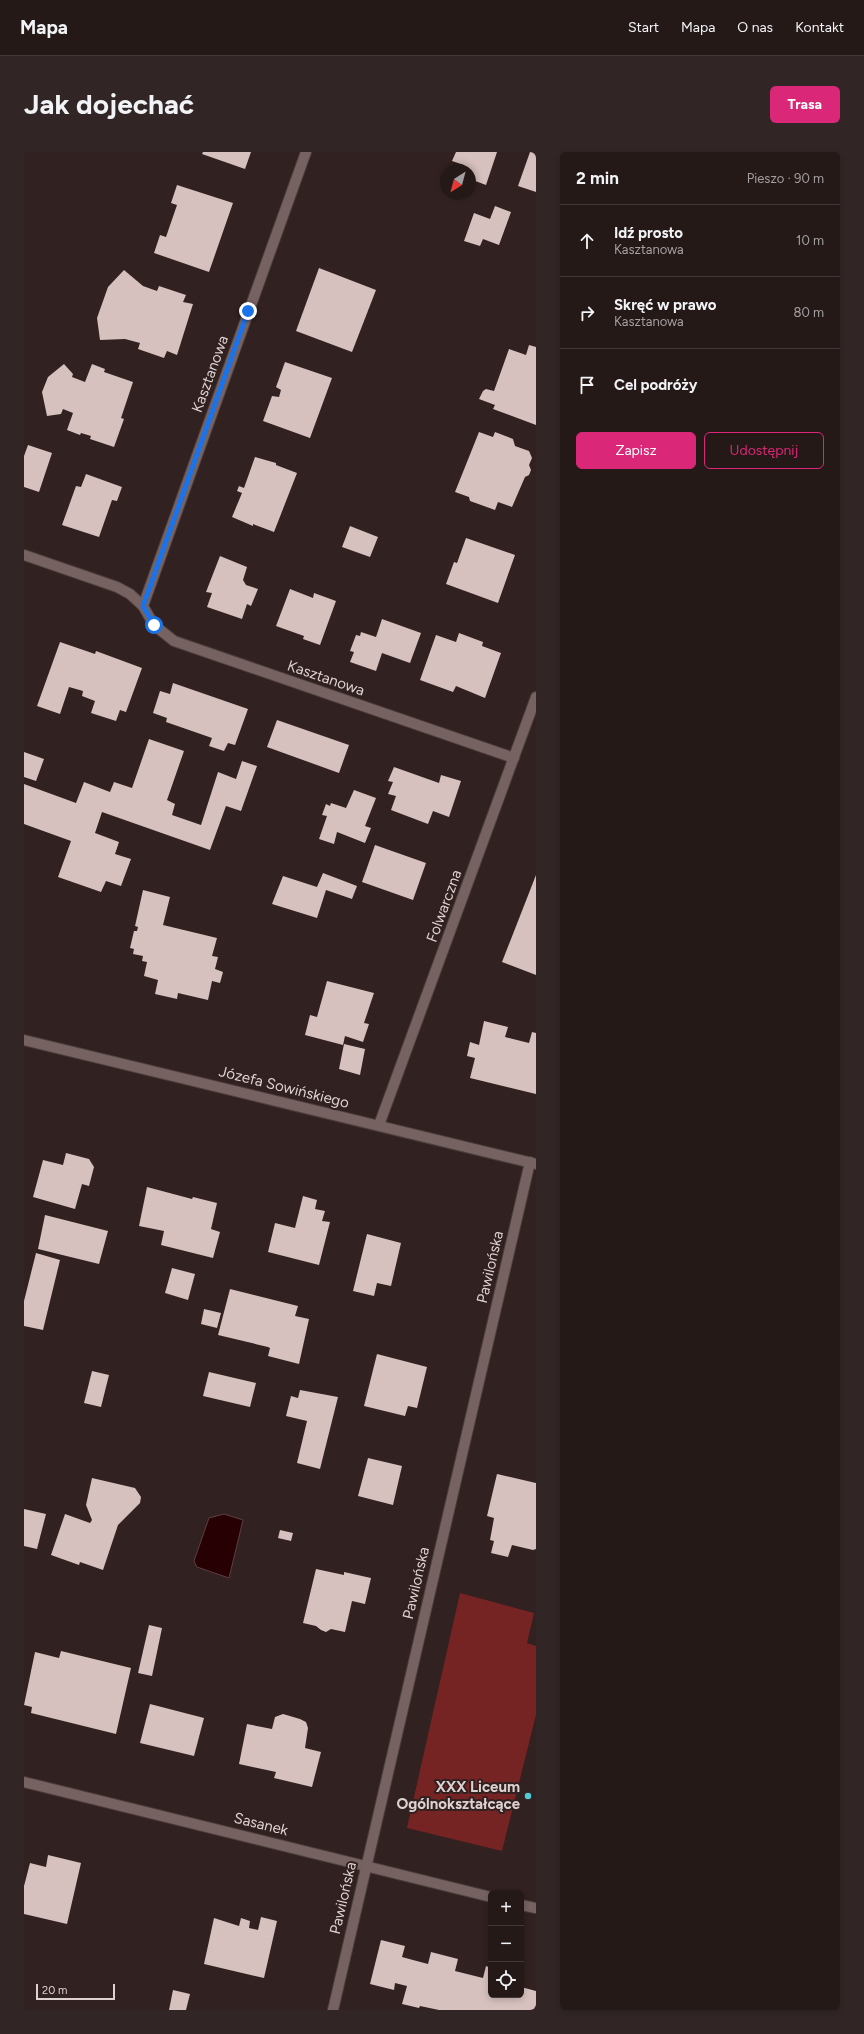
<!DOCTYPE html>
<html lang="pl">
<head>
<meta charset="utf-8">
<style>
	body { margin:0; font-family:Figtree,sans-serif; background:#312625; color:#f1f3f6 }
	.controls { position:absolute; right:12px; bottom:12px; display:grid; overflow:hidden; border-radius:6px; box-shadow:0 2px 6px #0003 }
	.controls button { width:36px; height:36px; display:grid; place-items:center; padding:0; border:0; border-bottom:1px solid #423837; background:#251918; color:#f1f3f6; font:20px sans-serif }
	.compass { position:absolute; left:416px; top:12px; width:36px; height:36px; border-radius:50%; background:#251918; box-shadow:0 2px 6px #0003; rotate:216deg }
	.scale { position:absolute; left:12px; bottom:10px; width:79px; box-sizing:border-box; padding-left:4px; border:2px solid #ddd2d1; border-top:0; font-size:11px; line-height:14px; white-space:nowrap; color:#ddd2d1; -webkit-text-stroke:3px #312120; paint-order:stroke }
	.stop { position:absolute; width:12px; height:12px; margin:-9px; border:3px solid #1a73e8; border-radius:50%; background:#fff }
	.stop.end { background:#1a73e8; border-color:#fff; box-shadow:0 1px 4px #0008 }
	.list { margin:0; padding:0; list-style:none }
	h2 { display:flex; justify-content:space-between; align-items:center; height:52px; margin:0; padding:0 16px; font-size:17px }
	h2 small { font-size:13px; font-weight:400; color:#a3a0a2 }
	.list li { display:grid; grid-template-columns:26px 1fr auto; gap:12px; align-items:center; box-sizing:border-box; height:72px; padding:0 16px; border-top:1px solid #423837 }
	.list b { display:block; font-size:15px; white-space:nowrap }
	.list p { margin:0; font-size:13px; white-space:nowrap; color:#a3a0a2 }
	.list em { font-size:13px; font-style:normal; color:#a3a0a2 }
	.actions { display:flex; gap:8px; padding:12px 16px }
	.actions a { flex:1; padding:9px 0; border:1px solid #db2777; border-radius:6px; text-align:center; font-size:14px; color:#db2777 }
	.actions .main { background:#db2777; color:#fff }
	.icon { flex:none; width:22px; height:22px; fill:none; stroke:currentColor; stroke-width:2; stroke-linecap:round; stroke-linejoin:round }
	.map { position:relative; flex:none; width:512px; height:1858px; overflow:hidden; border-radius:6px }
	header { display:flex; align-items:center; gap:24px; box-sizing:border-box; height:56px; padding:0 20px; background:#251918; border-bottom:1px solid #423837 }
	header strong { font-size:19px }
	nav { display:flex; gap:22px; margin-inline-start:auto; font-size:14px }
	.intro { display:flex; align-items:center; justify-content:space-between; box-sizing:border-box; height:96px; padding:0 24px }
	h1 { margin:0; font-size:28px }
	.button { padding:10px 18px; border-radius:6px; background:#db2777; color:#fff; font-size:14px; font-weight:700 }
	main { display:flex; gap:24px; padding:0 24px }
	aside { flex:1; background:#251918; border-radius:6px; box-shadow:0 2px 6px #0003 }
	.map>svg:first-child { display:block }
	.green { fill:#762323 }
	.water { fill:#260002; stroke:#5d3f40 }
	.building { fill:#d7c1be }
	.lines { fill:none; stroke-linecap:round; stroke-linejoin:round }
	.street-casing { stroke:#4c3e3d; stroke-width:12 }
	.street { stroke:#766260; stroke-width:10 }
	.route { stroke:#1a73e8; stroke-width:5 }
	.poi-dot { fill:#52cbd7; stroke:#312120; stroke-width:1.5 }
	.labels { text-anchor:middle; stroke-width:4; stroke-linejoin:round; paint-order:stroke }
	.street-label { font-size:15px; fill:#ddd2d1; stroke:#312120 }
	.poi-label { font-size:15px; font-weight:bold; fill:#ddd2d1; stroke:#312120; text-anchor:end }
</style>
</head>
<body>
<header>
<strong>Mapa</strong>
<nav><a>Start</a><a>Mapa</a><a>O nas</a><a>Kontakt</a></nav>
</header>
<div class="intro"><h1>Jak dojechać</h1><a class="button">Trasa</a></div>
<main>
<div class="map">
<svg width="512" height="1858" viewBox="0 0 512 1858">
	<rect width="100%" height="100%" fill="#312120"/>
	<polygon class="green" points="436,1441 510,1461 503,1491 512,1494 512,1563 478,1699 383,1676"/>
	<polygon class="water" points="200,1362 219,1368 205,1426 173,1415 170,1409 185,1366"/>
	<g class="building">
		<polygon points="179,0 227,0 221,17 178,2"/>
		<polygon points="432,0 473,0 462,33 446,27 446,18 438,18 440,13 428,9"/>
		<polygon points="506,0 512,0 512,40 494,34"/>
		<polygon points="153,33 209,51 185,120 130,101 136,83 142,85 153,53 147,51"/>
		<polygon points="471,54 487,60 475,93 459,87 456,94 440,89 450,61 466,67"/>
		<polygon points="295,116 352,138 328,200 272,179"/>
		<polygon points="100,118 119,134 133,139 135,134 162,143 159,150 169,152 153,203 143,199 140,206 114,197 116,191 101,187 76,188 73,166 84,135"/>
		<polygon points="505,193 512,195 512,273 469,257 471,253 455,247 459,239 462,237 470,239 485,197 502,203"/>
		<polygon points="261,210 308,226 286,286 239,269 248,244 255,245 257,238 252,235"/>
		<polygon points="40,212 49,222 48,225 61,230 68,212 81,217 80,220 109,230 97,266 100,267 90,295 66,287 67,284 57,281 56,283 43,278 49,261 39,257 37,262 23,264 18,240 24,225"/>
		<polygon points="455,280 469,285 471,280 489,287 491,294 505,299 508,306 505,313 507,318 505,323 501,325 488,355 474,350 471,358 446,349 445,345 431,340"/>
		<polygon points="4,293 28,301 15,340 0,335 0,304"/>
		<polygon points="231,305 252,311 252,313 273,321 250,380 229,372 229,374 208,365 218,341 213,339 215,334 220,336"/>
		<polygon points="62,322 98,335 93,349 88,348 75,385 38,373 52,334 57,335"/>
		<polygon points="326,374 354,385 346,405 318,395"/>
		<polygon points="442,386 491,403 474,451 422,432 430,410 433,411"/>
		<polygon points="196,404 223,415 219,428 222,433 234,437 227,454 223,452 218,467 183,455 188,441 182,440"/>
		<polygon points="266,437 289,446 290,441 312,449 296,493 279,487 280,484 252,474"/>
		<polygon points="358,467 397,481 386,511 358,501 352,519 326,510 330,500 326,499 332,483 336,484 337,480 352,485"/>
		<polygon points="435,481 459,490 458,494 477,501 461,546 432,534 429,540 396,528 412,483 432,490"/>
		<polygon points="36,490 71,502 72,499 118,516 102,560 96,558 92,569 67,561 71,549 58,544 59,539 45,535 36,562 13,554"/>
		<polygon points="149,531 224,557 211,593 204,591 200,599 185,594 188,586 142,570 143,566 129,561 136,539 146,542"/>
		<polygon points="253,568 325,593 315,621 243,595"/>
		<polygon points="125,587 160,599 143,648 151,652 148,663 177,673 194,620 212,627 218,609 233,614 217,659 202,654 186,698 78,660 71,681 95,690 91,702 107,707 97,734 82,729 77,740 34,725 47,689 0,672 0,632 52,651 60,630 86,640 90,630 108,636"/>
		<polygon points="0,600 20,607 12,629 0,625"/>
		<polygon points="370,615 415,631 417,623 437,629 425,665 409,659 404,672 367,658 372,644 364,642 369,630 364,629"/>
		<polygon points="330,638 352,646 341,674 347,676 341,691 313,680 310,692 295,687 303,664 298,663 302,652 306,654 307,651 322,656"/>
		<polygon points="351,693 402,711 389,748 338,730"/>
		<polygon points="299,721 333,734 328,747 302,738 293,766 248,752 259,724 293,735"/>
		<polygon points="512,723 512,823 478,810"/>
		<polygon points="119,738 146,745 139,773 193,786 188,804 194,805 191,817 199,820 196,831 188,829 184,848 154,841 153,847 131,842 134,828 120,824 123,810 118,809 119,804 109,802 110,797 106,796 110,779 113,779 114,775 111,774"/>
		<polygon points="303,829 350,841 340,871 345,872 339,890 321,884 319,893 281,883 286,863 293,865"/>
		<polygon points="460,869 484,875 481,885 505,891 508,880 512,881 512,942 446,926 451,906 443,904 446,890 455,893"/>
		<polygon points="320,892 341,897 336,923 315,917"/>
		<polygon points="42,1001 65,1007 70,1015 65,1034 58,1032 51,1057 9,1045 19,1008 39,1013"/>
		<polygon points="123,1035 168,1047 169,1045 193,1051 187,1077 196,1080 189,1106 137,1093 140,1079 115,1074"/>
		<polygon points="279,1044 293,1048 291,1057 301,1059 298,1069 306,1070 295,1113 244,1100 251,1071 271,1076"/>
		<polygon points="21,1063 84,1079 75,1112 14,1097"/>
		<polygon points="343,1082 377,1091 367,1134 353,1131 350,1144 329,1139"/>
		<polygon points="12,1101 36,1108 19,1178 0,1174 0,1149"/>
		<polygon points="148,1116 171,1122 164,1148 141,1141"/>
		<polygon points="206,1137 274,1154 271,1164 285,1167 275,1212 244,1204 246,1196 244,1195 194,1183"/>
		<polygon points="180,1157 197,1161 193,1176 177,1172"/>
		<polygon points="353,1202 403,1215 393,1256 384,1254 381,1264 340,1254"/>
		<polygon points="68,1219 85,1223 77,1255 60,1251"/>
		<polygon points="185,1220 232,1231 226,1255 179,1244"/>
		<polygon points="276,1238 314,1245 296,1317 273,1311 283,1269 262,1264 267,1244 274,1246"/>
		<polygon points="344,1306 378,1314 369,1353 334,1344"/>
		<polygon points="473,1322 512,1331 512,1397 509,1398 488,1393 484,1405 467,1401 470,1389 466,1388 470,1366 463,1364"/>
		<polygon points="68,1326 111,1336 117,1345 116,1351 94,1373 79,1418 56,1410 55,1413 27,1403 41,1362 66,1371 68,1368 62,1353"/>
		<polygon points="0,1357 22,1362 13,1397 0,1394"/>
		<polygon points="256,1378 269,1381 267,1389 254,1386"/>
		<polygon points="292,1417 320,1423 320,1420 347,1426 341,1452 328,1449 321,1480 307,1477 302,1480 297,1478 292,1474 279,1471"/>
		<polygon points="125,1473 138,1476 128,1524 114,1521"/>
		<polygon points="37,1499 107,1516 92,1582 7,1561 8,1555 0,1553 11,1500 35,1506"/>
		<polygon points="126,1552 180,1566 170,1604 116,1591"/>
		<polygon points="259,1562 276,1567 282,1570 284,1576 281,1596 297,1600 288,1635 250,1626 252,1620 215,1612 223,1572 248,1577 251,1565"/>
		<polygon points="24,1703 57,1711 43,1772 0,1762 0,1734 6,1711 22,1715"/>
		<polygon points="237,1765 253,1769 240,1826 180,1812 190,1766 215,1774 217,1766 226,1769 225,1776 234,1778"/>
		<polygon points="357,1788 381,1794 378,1805 389,1808 404,1812 407,1800 434,1807 431,1819 459,1826 462,1814 467,1816 467,1843 497,1843 497,1835 512,1839 512,1858 415,1858 396,1854 395,1856 378,1852 383,1834 371,1831 370,1838 346,1832"/>
		<polygon points="149,1838 166,1842 162,1858 145,1858"/>
	</g>
	<g class="lines">
		<defs>
			<g id="street">
				<polyline points="282,0 119,454 130,473 150,489 490,606"/>
				<polyline points="0,403 93,435 106,442 119,454"/>
				<polyline points="0,888 512,1012"/>
				<polyline points="355,973 512,545"/>
				<polyline points="0,1630 467,1745"/>
				<polyline points="497,1753 512,1756"/>
				<polyline points="309,1858 506,1010"/>
			</g>
		</defs>
		<use href="#street" class="street-casing"/>
		<use href="#street" class="street"/>
	</g>
	<g class="lines">
		<polyline class="route" points="130,473 119,454 224,159"/>
	</g>
	<circle class="poi-dot" cx="504" cy="1644" r="4"/>
	<g class="labels">
		<g class="street-label">
			<text transform="translate(186 222) rotate(-70)" y="5">Kasztanowa</text>
			<text transform="translate(302 526) rotate(19)" y="5">Kasztanowa</text>
			<text transform="translate(420 754) rotate(-70)" y="5">Folwarczna</text>
			<text transform="translate(260 935) rotate(14)" y="5">Józefa Sowińskiego</text>
			<text transform="translate(466 1115) rotate(-77)" y="5">Pawilońska</text>
			<text transform="translate(392 1431) rotate(-77)" y="5">Pawilońska</text>
			<text transform="translate(237 1672) rotate(14)" y="5">Sasanek</text>
			<text transform="translate(319 1746) rotate(-77)" y="5">Pawilońska</text>
		</g>
		<g class="poi-label">
			<text x="496" y="1640">XXX Liceum<tspan x="496" dy="17">Ogólnokształcące</tspan></text>
		</g>
	</g>
</svg>
<div class="controls">
<button>+</button>
<button>−</button>
<button><svg class="icon" aria-label="locate" viewBox="0 0 24 24"><circle cx="12" cy="12" r="6"/><path d="M12 2v4M12 18v4M2 12h4M18 12h4"/></svg></button>
</div>
<svg class="compass" viewBox="-18 -18 36 36"><path d="M0-13l5 13h-10z" fill="#e53935"/><path d="M0 13l5-13h-10z" fill="#a3a0a2"/></svg>
<div class="scale">20 m</div>
<div class="stop" style="left:130px;top:473px"></div>
<div class="stop end" style="left:224px;top:159px"></div>
</div>
<aside>
<h2>2 min<small>Pieszo · 90 m</small></h2>
<ul class="list">
<li><svg class="icon" aria-label="ahead" viewBox="0 0 24 24"><path d="M12 20V5M6 11l6-6 6 6"/></svg><div><b>Idź prosto</b><p>Kasztanowa</p></div><em>10 m</em></li>
<li><svg class="icon" aria-label="right" viewBox="0 0 24 24"><path d="M7 20v-9h11M14 6l5 5-5 5"/></svg><div><b>Skręć w prawo</b><p>Kasztanowa</p></div><em>80 m</em></li>
<li><svg class="icon" aria-label="arrive" viewBox="0 0 24 24"><path d="M6 21V4h12l-3 4 3 4H6"/></svg><div><b>Cel podróży</b></div></li>
</ul>
<div class="actions"><a class="main">Zapisz</a><a>Udostępnij</a></div>
</aside>
</main>
</body>
</html>
